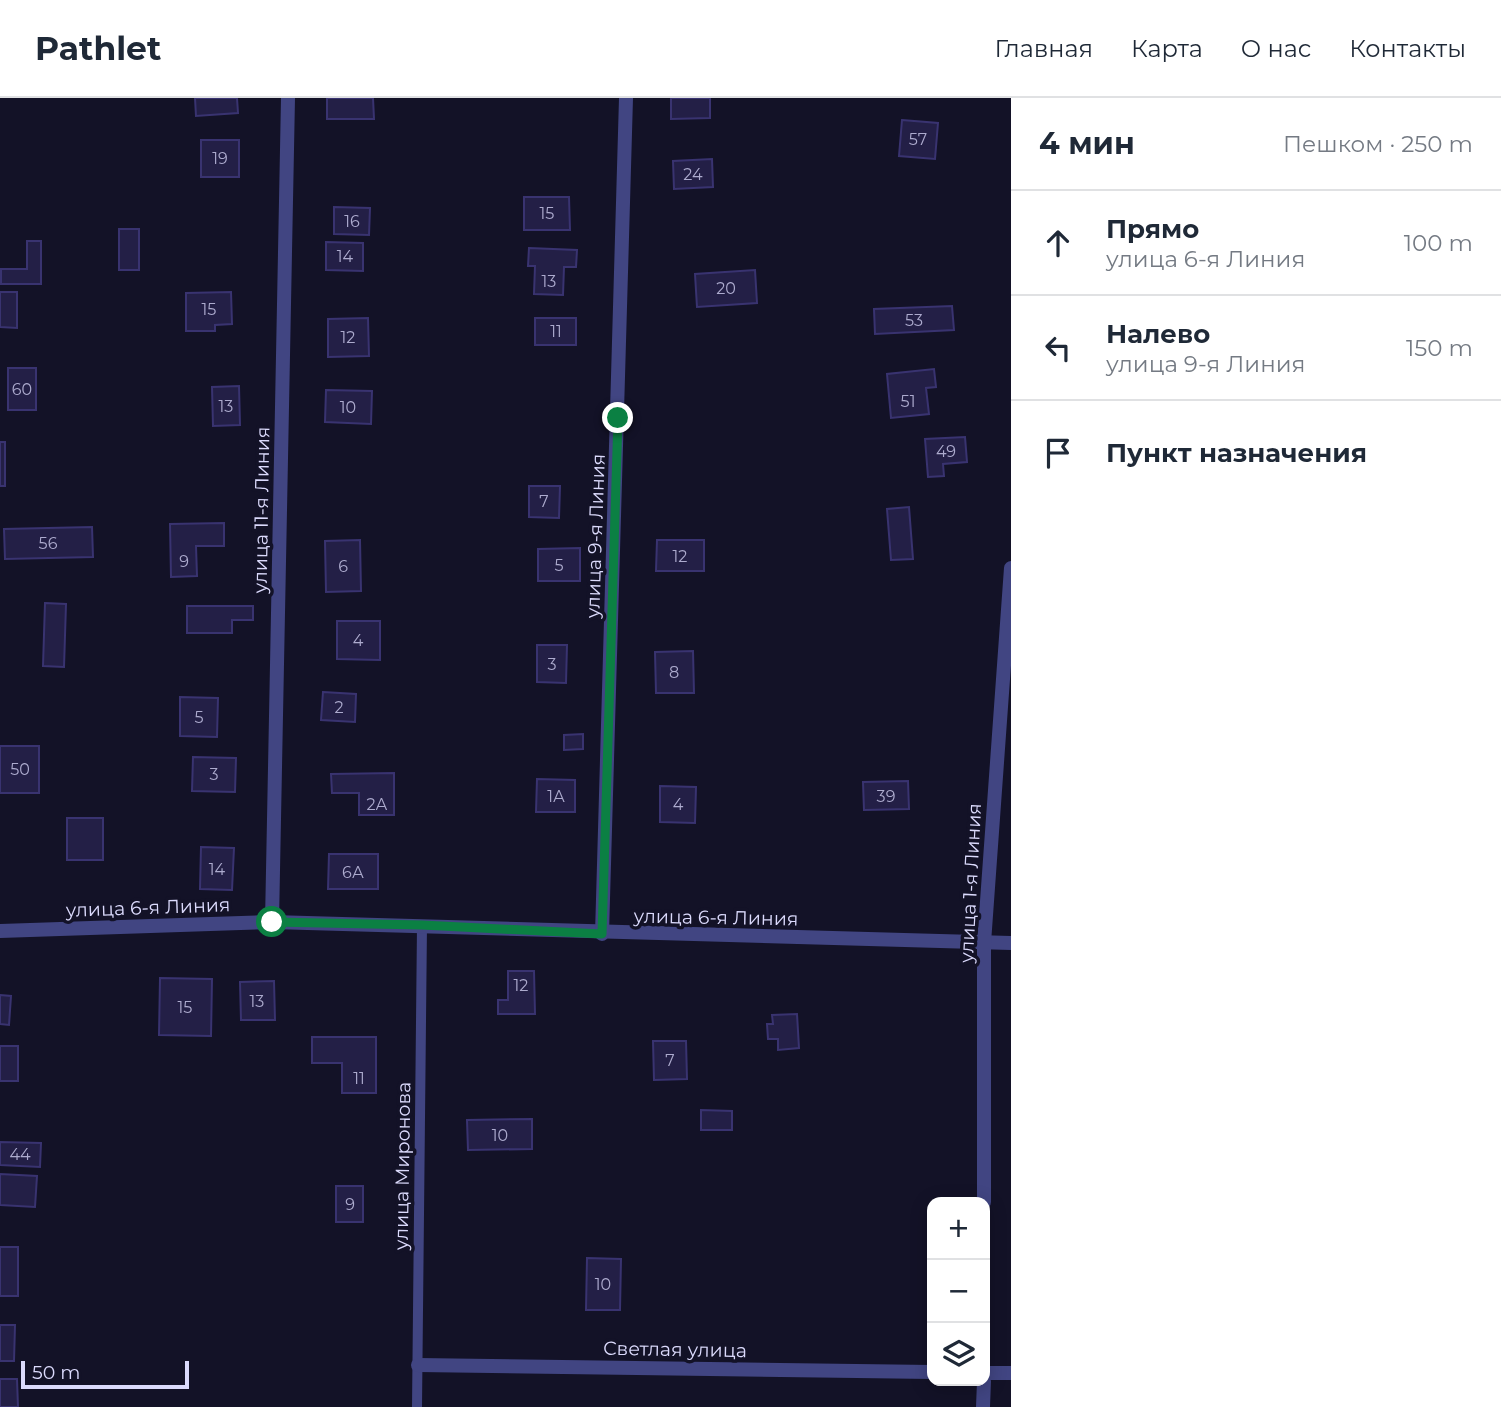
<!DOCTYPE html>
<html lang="ru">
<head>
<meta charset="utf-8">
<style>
	body { margin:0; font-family:Montserrat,sans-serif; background:#f2f2f3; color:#1f2937 }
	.controls { position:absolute; right:21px; bottom:21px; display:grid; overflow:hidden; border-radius:14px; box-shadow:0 4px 18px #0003 }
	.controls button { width:63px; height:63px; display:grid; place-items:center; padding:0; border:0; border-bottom:2px solid #e0e1e3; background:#fff; color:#1f2937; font:35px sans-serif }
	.scale { position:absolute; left:21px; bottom:18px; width:168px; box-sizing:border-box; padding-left:7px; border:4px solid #dbdafc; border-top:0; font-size:19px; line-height:24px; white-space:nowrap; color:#dbdafc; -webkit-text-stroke:5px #131227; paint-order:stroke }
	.stop { position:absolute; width:21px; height:21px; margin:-16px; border:5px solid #0b8043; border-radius:50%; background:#fff }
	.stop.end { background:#0b8043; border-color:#fff; box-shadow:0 2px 7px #0008 }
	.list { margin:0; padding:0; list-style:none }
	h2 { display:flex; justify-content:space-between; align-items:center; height:91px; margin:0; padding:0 28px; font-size:30px }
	h2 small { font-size:23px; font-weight:400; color:#747a83 }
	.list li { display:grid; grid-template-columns:46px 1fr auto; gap:21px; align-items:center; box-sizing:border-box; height:105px; padding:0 28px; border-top:2px solid #e0e1e3 }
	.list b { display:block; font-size:26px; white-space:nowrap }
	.list p { margin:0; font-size:23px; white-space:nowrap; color:#747a83 }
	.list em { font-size:23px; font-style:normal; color:#747a83 }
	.icon { flex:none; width:38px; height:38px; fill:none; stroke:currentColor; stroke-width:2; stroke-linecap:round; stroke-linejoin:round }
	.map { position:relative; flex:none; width:1011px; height:1309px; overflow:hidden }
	header { display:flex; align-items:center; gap:42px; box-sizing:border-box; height:98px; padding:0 35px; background:#fff; border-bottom:2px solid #e0e1e3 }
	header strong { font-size:33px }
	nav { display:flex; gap:38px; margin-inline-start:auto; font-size:24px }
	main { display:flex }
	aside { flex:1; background:#fff }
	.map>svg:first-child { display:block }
	.building { fill:#231f46; stroke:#393370; stroke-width:2 }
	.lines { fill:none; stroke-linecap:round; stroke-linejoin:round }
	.lane { stroke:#414582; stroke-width:10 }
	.street { stroke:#414582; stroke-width:14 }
	.route { stroke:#0b8043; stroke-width:9 }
	.labels { text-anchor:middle; stroke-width:7; stroke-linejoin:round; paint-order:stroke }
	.number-label { font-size:16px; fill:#adabce }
	.street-label { font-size:19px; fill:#dbdafc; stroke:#131227 }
</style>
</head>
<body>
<header>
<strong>Pathlet</strong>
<nav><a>Главная</a><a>Карта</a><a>О нас</a><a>Контакты</a></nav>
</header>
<main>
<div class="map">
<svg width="1011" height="1309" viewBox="0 0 1011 1309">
	<rect width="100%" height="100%" fill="#131227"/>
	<g class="building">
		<polygon points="195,0 237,0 238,15 196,18"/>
		<polygon points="327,0 373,0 374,21 327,21"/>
		<polygon points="671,0 710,0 710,20 671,21"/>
		<polygon points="902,22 938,25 935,61 899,58"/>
		<rect x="201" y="42" width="38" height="37"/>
		<polygon points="712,61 713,89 674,91 673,63"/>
		<polygon points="524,99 569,99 570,132 524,132"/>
		<polygon points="334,109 370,110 369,137 334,136"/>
		<rect x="119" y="131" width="20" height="41"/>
		<polygon points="27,143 41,143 41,186 1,186 1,171 27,171"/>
		<polygon points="326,144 363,145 363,173 326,172"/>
		<polygon points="529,150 577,152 576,169 564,169 563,197 534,196 535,168 528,168"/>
		<polygon points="755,172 757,205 697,209 695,176"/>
		<polygon points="0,194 17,194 17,230 0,229"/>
		<polygon points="231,194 232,226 215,227 215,233 186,233 186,195"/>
		<polygon points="952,208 954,232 875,236 874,211"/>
		<polygon points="368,220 369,258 328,259 328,221"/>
		<rect x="535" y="220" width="41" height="27"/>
		<rect x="8" y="270" width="28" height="42"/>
		<polygon points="934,271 936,289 926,290 929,316 891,320 887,276"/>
		<polygon points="239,288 240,327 213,328 212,289"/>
		<polygon points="326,292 372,293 371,326 325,324"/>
		<polygon points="965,339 967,364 943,366 944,378 928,379 925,341"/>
		<rect x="0" y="344" width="5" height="44"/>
		<polygon points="529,388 560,388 559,420 529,419"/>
		<polygon points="909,409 913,461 891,462 887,411"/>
		<polygon points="224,425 224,448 196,448 197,478 171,479 170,426"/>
		<polygon points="92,429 93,459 5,461 4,431"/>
		<polygon points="360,442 361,493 326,494 325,443"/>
		<polygon points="657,442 704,442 704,473 656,473"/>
		<polygon points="580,450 580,483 538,483 538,451"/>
		<polygon points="45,505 66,506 64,569 43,568"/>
		<polygon points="187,508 253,508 253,522 232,522 232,535 187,535"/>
		<polygon points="337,523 380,523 380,562 337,561"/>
		<polygon points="537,547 567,547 566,585 537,584"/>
		<polygon points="693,553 694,595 656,595 655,554"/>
		<polygon points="323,594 356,596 355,624 321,622"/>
		<polygon points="180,599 218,600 217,639 180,638"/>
		<polygon points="583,636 583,651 564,652 564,637"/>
		<rect x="0" y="648" width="39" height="47"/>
		<polygon points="193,659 236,660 235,694 192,693"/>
		<polygon points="394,675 394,717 359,717 359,695 332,695 331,676"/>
		<polygon points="537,681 575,682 575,714 536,714"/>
		<polygon points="908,683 909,711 864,712 863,684"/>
		<polygon points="660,688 696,689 695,725 660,724"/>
		<rect x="67" y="720" width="36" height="42"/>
		<polygon points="201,749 234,750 232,792 200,791"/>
		<polygon points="329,756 378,756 378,791 328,791"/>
		<polygon points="508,873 534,873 535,916 498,916 498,902 508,902"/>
		<polygon points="160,880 212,881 211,938 159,937"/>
		<polygon points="274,883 275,922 241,922 240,884"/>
		<polygon points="0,897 11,898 9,927 0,926"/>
		<polygon points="797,916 799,950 778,952 778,941 768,941 767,926 773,926 772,917"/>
		<polygon points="312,939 376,939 376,995 342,995 342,965 312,965"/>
		<polygon points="653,943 686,943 687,981 654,982"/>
		<rect x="0" y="948" width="18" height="35"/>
		<polygon points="701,1012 732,1013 732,1032 701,1032"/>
		<polygon points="532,1021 532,1051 468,1052 467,1022"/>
		<polygon points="0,1044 41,1045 40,1069 0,1067"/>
		<polygon points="0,1076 37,1078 35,1109 0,1107"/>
		<rect x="336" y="1088" width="27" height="36"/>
		<rect x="0" y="1149" width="18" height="49"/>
		<polygon points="587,1160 621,1161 620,1212 586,1212"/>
		<polygon points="0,1227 15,1227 14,1263 0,1263"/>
		<polygon points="0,1281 17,1281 18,1309 0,1309"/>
	</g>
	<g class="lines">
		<polyline class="lane" points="417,1309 422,827"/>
		<g class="street">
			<polyline points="272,824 288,0"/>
			<polyline points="0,833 272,824 1011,845"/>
			<polyline points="602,836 626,0"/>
			<polyline points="984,1104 984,845 1011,470"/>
			<polyline points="418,1267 932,1274"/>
			<polyline points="985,1275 1011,1275"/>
			<polyline points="983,1309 984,1283"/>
		</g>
	</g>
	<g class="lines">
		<polyline class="route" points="272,824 422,827 602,836 618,320"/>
	</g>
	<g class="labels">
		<g class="number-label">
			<text x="918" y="47">57</text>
			<text x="220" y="66">19</text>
			<text x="693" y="82">24</text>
			<text x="547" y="121">15</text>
			<text x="352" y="129">16</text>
			<text x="345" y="164">14</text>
			<text x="549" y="189">13</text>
			<text x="726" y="196">20</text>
			<text x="209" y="217">15</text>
			<text x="914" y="228">53</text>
			<text x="556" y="239">11</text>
			<text x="348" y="245">12</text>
			<text x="22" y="297">60</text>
			<text x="908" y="309">51</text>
			<text x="226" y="314">13</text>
			<text x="348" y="315">10</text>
			<text x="946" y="359">49</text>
			<text x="544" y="409">7</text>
			<text x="48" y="451">56</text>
			<text x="680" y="464">12</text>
			<text x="184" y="469">9</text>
			<text x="559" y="473">5</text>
			<text x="343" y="474">6</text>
			<text x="358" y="548">4</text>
			<text x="552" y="572">3</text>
			<text x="674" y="580">8</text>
			<text x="339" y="615">2</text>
			<text x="199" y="625">5</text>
			<text x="20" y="677">50</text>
			<text x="214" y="682">3</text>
			<text x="556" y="704">1А</text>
			<text x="886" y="704">39</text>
			<text x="377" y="712">2А</text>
			<text x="678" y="712">4</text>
			<text x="217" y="777">14</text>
			<text x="353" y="780">6А</text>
			<text x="521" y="893">12</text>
			<text x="257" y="909">13</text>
			<text x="185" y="915">15</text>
			<text x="670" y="968">7</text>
			<text x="359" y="986">11</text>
			<text x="500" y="1043">10</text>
			<text x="20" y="1062">44</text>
			<text x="350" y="1112">9</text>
			<text x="603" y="1192">10</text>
		</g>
		<g class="street-label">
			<text transform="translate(261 412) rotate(-89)" y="7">улица 11-я Линия</text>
			<text transform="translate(595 438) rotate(-88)" y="7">улица 9-я Линия</text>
			<text transform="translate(970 785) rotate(-87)" y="7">улица 1-я Линия</text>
			<text transform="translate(148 809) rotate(-2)" y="7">улица 6-я Линия</text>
			<text transform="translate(716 819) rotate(1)" y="7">улица 6-я Линия</text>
			<text transform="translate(402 1068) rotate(-89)" y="7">улица Миронова</text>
			<text transform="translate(675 1251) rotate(1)" y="7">Светлая улица</text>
		</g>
	</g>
</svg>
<div class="controls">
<button>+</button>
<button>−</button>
<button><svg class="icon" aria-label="layers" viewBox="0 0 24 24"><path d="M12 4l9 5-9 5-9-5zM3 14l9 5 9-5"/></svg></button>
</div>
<div class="scale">50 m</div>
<div class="stop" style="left:272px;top:824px"></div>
<div class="stop end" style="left:618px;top:320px"></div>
</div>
<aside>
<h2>4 мин<small>Пешком · 250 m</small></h2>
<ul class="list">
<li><svg class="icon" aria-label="ahead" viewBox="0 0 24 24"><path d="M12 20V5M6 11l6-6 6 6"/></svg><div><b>Прямо</b><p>улица 6-я Линия</p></div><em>100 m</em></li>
<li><svg class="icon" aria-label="left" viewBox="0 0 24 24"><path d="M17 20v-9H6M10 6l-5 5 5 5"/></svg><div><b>Налево</b><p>улица 9-я Линия</p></div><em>150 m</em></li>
<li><svg class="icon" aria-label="arrive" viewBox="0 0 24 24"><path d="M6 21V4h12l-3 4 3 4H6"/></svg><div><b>Пункт назначения</b></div></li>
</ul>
</aside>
</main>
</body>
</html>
